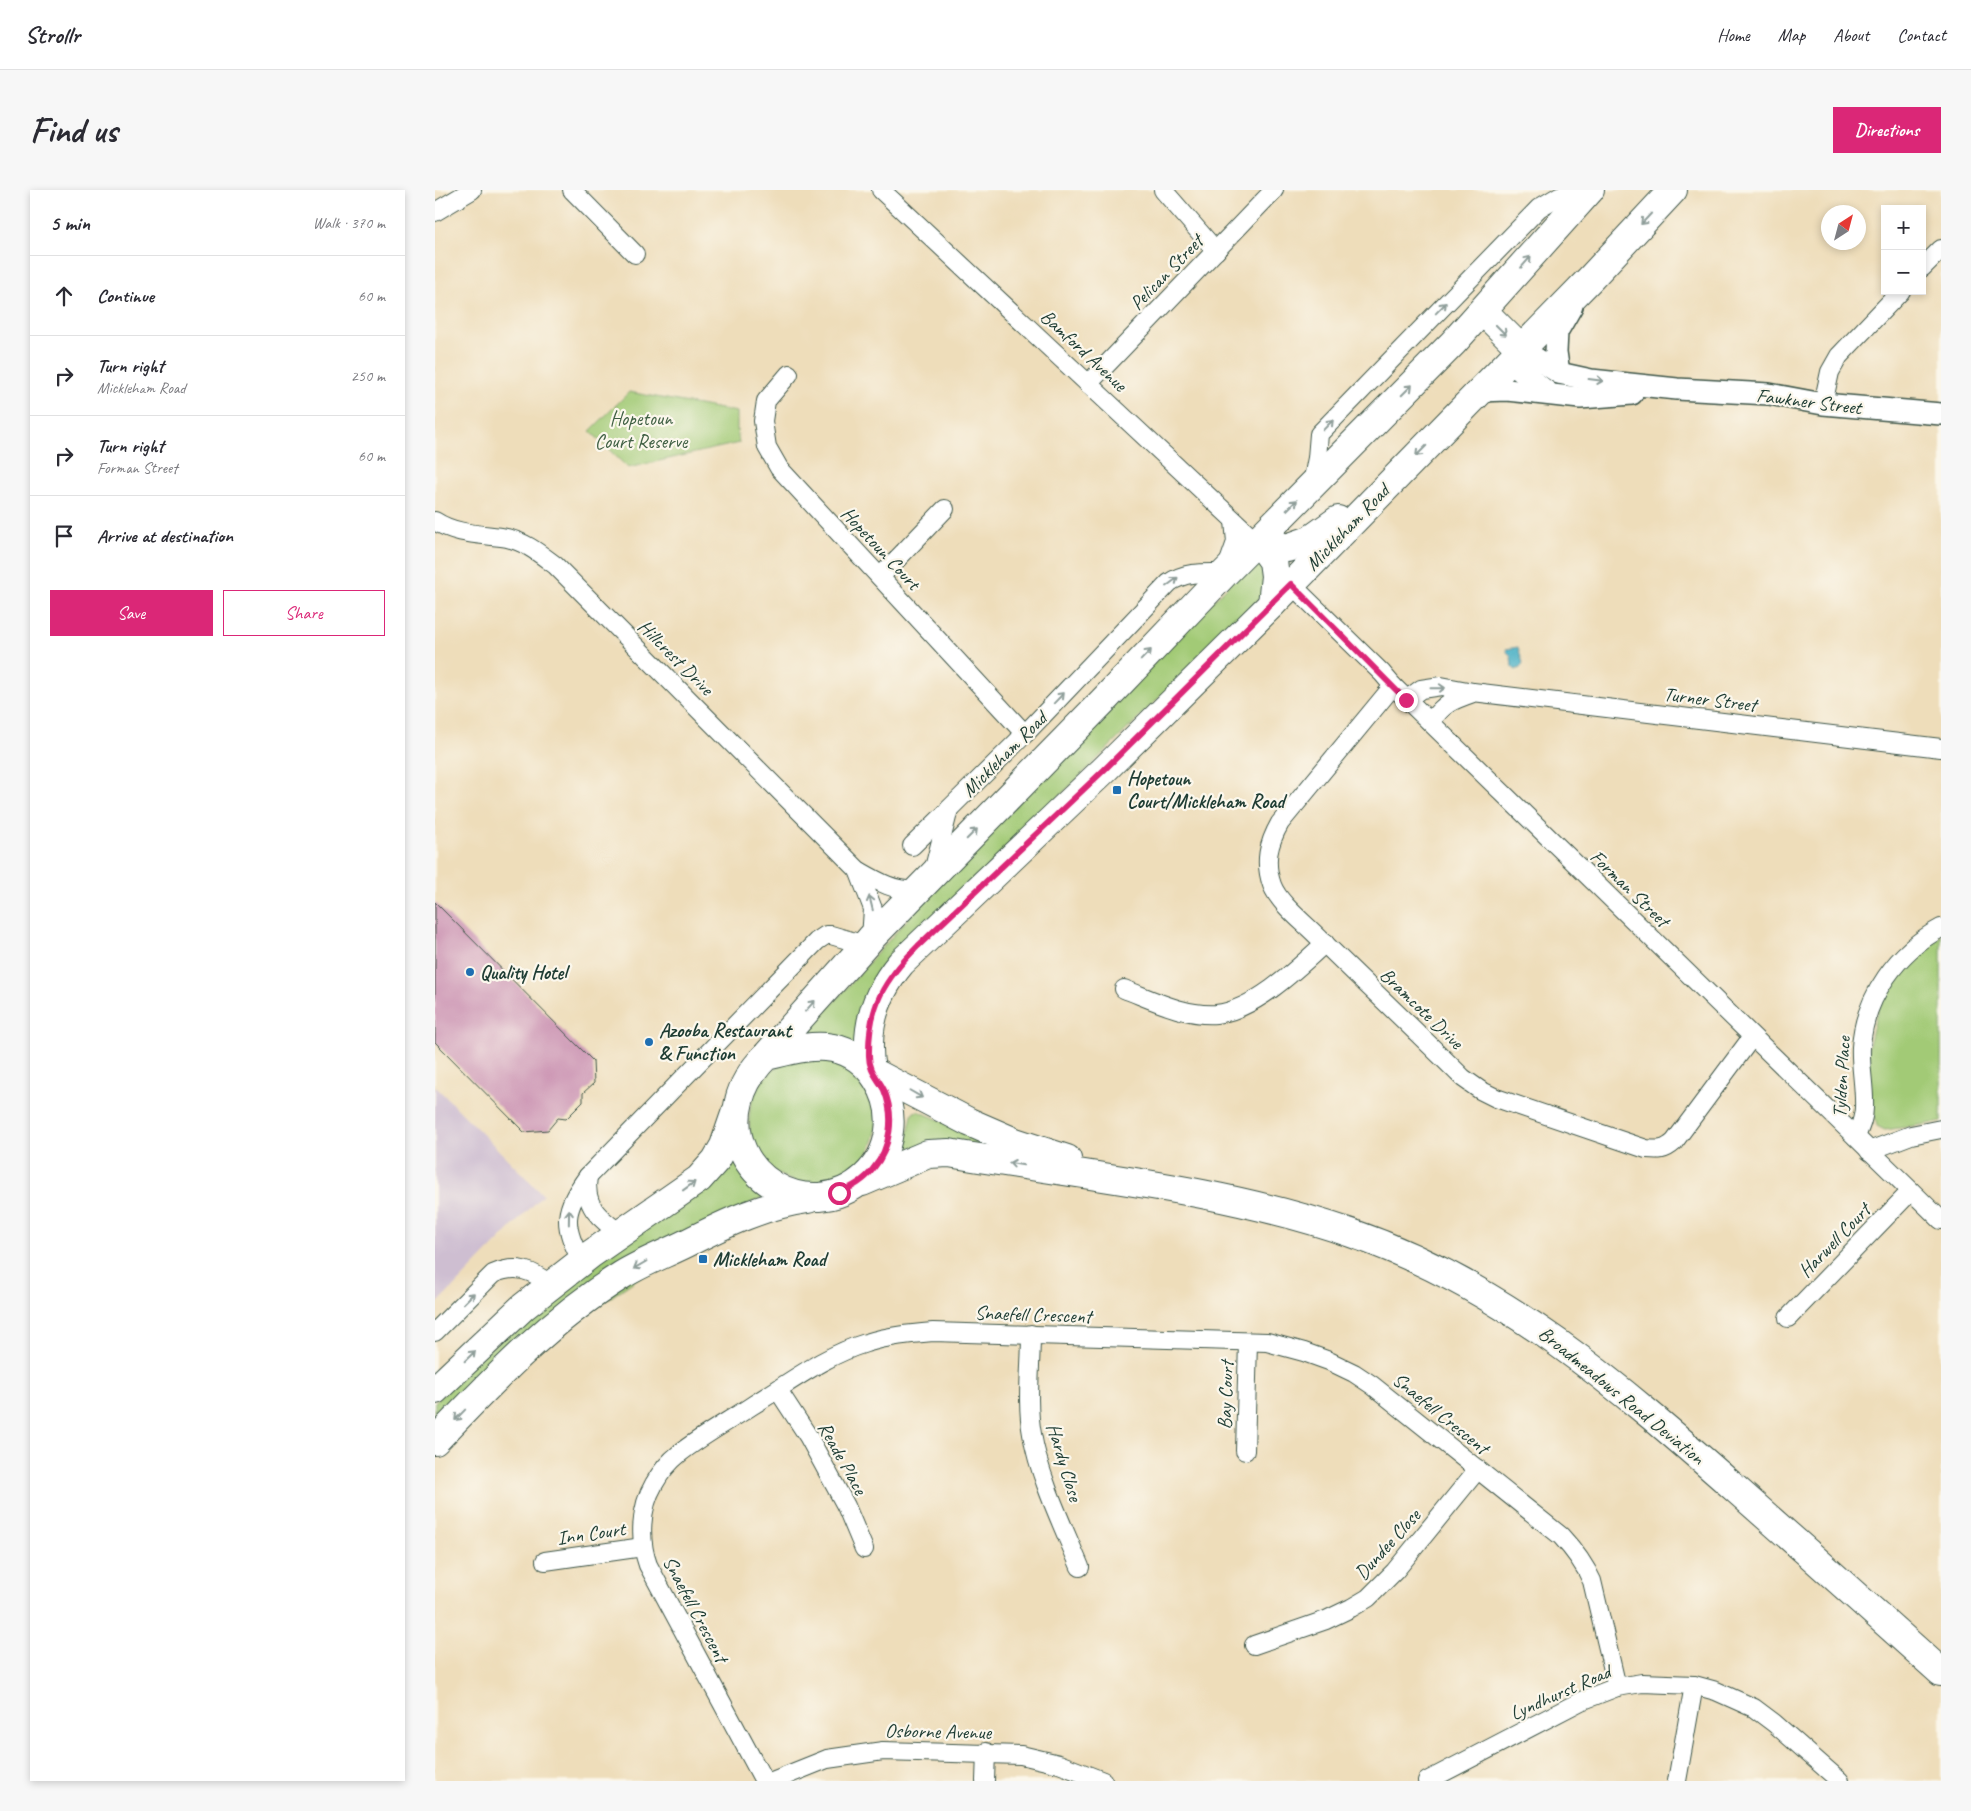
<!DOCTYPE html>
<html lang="en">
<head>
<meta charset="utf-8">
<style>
	body { margin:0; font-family:Caveat,sans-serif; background:#f7f7f7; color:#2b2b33 }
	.controls { position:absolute; right:15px; top:15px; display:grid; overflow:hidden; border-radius:0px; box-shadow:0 2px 8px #0003 }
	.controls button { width:45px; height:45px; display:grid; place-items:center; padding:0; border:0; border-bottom:1px solid #e1e1e2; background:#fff; color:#2b2b33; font:25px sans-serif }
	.compass { position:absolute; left:1386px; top:15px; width:45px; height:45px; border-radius:50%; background:#fff; box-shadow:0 2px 8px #0003; rotate:36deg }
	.stop { position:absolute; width:15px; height:15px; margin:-11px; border:4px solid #db2777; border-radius:50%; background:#fff }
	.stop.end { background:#db2777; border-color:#fff; box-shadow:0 1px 5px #0008 }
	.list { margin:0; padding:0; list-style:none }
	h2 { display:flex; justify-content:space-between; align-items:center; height:65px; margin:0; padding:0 20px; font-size:21px }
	h2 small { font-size:16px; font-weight:400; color:#7c7c81 }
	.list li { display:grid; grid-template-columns:32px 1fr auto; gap:15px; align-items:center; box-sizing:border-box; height:80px; padding:0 20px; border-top:1px solid #e1e1e2 }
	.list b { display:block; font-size:19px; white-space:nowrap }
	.list p { margin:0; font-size:16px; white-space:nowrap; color:#7c7c81 }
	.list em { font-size:16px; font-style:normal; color:#7c7c81 }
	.actions { display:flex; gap:10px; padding:15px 20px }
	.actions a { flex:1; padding:11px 0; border:1px solid #db2777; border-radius:0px; text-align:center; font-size:18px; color:#db2777 }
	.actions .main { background:#db2777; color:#fff }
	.icon { flex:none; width:28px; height:28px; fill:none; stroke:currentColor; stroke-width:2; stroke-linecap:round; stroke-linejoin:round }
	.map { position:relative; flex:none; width:1506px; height:1591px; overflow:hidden; border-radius:0px }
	header { display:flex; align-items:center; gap:30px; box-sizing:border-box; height:70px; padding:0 25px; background:#fff; border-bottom:1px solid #e1e1e2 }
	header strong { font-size:24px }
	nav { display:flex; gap:28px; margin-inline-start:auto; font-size:18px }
	.intro { display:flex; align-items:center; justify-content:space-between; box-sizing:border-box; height:120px; padding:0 30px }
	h1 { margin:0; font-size:35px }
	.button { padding:12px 22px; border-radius:0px; background:#db2777; color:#fff; font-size:18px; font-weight:700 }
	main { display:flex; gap:30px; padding:0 30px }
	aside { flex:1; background:#fff; border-radius:0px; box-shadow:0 2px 8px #0003 }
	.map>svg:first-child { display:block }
	.industrial { fill:#cebed1 }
	.green { fill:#a2ca76; stroke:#608455 }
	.water { fill:#45aec4; stroke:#32767c }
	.building { fill:#cb93b2 }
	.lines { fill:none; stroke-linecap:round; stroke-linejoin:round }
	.minor-casing { stroke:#3e5548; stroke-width:20 }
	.tertiary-casing { stroke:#3e5548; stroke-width:24 }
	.primary-casing { stroke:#3e5548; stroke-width:30 }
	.minor { stroke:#fff; stroke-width:18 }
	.tertiary { stroke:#fff; stroke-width:21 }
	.primary { stroke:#fff; stroke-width:28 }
	.oneway { stroke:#8f9e9a }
	.route { stroke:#db2777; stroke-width:6 }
	.poi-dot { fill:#1f6fb2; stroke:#fbf7ec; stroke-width:2 }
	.labels { text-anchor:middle; stroke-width:4.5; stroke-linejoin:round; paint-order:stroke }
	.street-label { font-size:20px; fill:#1f3d34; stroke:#fbf7ec }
	.park-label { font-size:20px; fill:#406044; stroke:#fbf7ec }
	.poi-label { font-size:20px; font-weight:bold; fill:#1f3d34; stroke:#fbf7ec; text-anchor:start }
</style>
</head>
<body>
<header>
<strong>Strollr</strong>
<nav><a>Home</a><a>Map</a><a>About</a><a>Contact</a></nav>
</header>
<div class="intro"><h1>Find us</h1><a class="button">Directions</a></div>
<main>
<aside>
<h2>5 min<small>Walk · 370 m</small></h2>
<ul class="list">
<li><svg class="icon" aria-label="ahead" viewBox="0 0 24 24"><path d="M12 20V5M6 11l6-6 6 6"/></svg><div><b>Continue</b></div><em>60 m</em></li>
<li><svg class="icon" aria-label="right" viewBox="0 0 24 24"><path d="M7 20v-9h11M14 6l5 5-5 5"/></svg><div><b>Turn right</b><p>Mickleham Road</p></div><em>250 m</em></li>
<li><svg class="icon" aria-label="right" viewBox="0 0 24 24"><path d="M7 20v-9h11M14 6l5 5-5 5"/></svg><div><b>Turn right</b><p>Forman Street</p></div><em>60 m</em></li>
<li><svg class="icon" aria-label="arrive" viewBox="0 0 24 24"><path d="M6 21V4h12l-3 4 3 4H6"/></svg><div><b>Arrive at destination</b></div></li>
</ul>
<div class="actions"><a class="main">Save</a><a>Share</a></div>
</aside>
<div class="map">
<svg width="1506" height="1591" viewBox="0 0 1506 1591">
	<rect width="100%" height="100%" fill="#fbf7ec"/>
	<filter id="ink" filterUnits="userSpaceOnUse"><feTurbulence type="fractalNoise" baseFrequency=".02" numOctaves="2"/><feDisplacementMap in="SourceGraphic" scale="10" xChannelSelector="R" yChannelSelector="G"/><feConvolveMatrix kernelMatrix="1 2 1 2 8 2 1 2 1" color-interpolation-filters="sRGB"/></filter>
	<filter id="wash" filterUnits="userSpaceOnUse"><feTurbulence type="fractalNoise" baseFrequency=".0096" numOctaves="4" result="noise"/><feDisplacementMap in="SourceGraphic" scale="20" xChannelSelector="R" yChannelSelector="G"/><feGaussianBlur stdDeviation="1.12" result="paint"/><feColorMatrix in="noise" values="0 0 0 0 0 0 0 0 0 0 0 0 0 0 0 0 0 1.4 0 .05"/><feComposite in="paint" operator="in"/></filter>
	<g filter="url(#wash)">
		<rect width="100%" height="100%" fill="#eeddba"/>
		<polygon class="industrial" points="0,896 108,1005 0,1116"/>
		<g class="green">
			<polygon points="194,202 302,222 302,239 304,253 193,278 155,241"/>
			<polygon points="820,368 827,370 829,404 482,747 426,858 378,844 377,840 378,836 493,706"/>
			<polygon points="1506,745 1506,932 1450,940 1442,936 1436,911 1433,859 1444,814 1468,776"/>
			<circle cx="378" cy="930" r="64"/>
			<polygon points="483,921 573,959 470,958 477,925 479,922"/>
			<polygon points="297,963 332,1005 294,1024 0,1231 0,1213 41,1170"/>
		</g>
		<polygon class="water" points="1083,457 1088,473 1085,478 1081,480 1077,477 1076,466 1072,462 1071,459"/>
		<g id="blocks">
			<polygon class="building" points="0,712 158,871 159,893 148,903 148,912 131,929 123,928 113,940 89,942 0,852"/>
		</g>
	</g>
	<g filter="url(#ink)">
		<use href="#blocks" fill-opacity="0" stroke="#3e5548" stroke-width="1"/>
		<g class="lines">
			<defs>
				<g id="minor">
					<polyline points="137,0 200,64"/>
					<polyline points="446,0 818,348 823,350"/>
					<polyline points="728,0 781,61"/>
					<polyline points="0,22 37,0"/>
					<polyline points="1487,78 1506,59"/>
					<polyline points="354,184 331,211 328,231 332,257 344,278 590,544"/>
					<polyline points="653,194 839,0"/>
					<polyline points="1388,214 1395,182 1404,166 1466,101"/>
					<polyline points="877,294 882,268 884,244 1104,18 1124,6 1142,3 1149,0"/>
					<path d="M0,331C21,345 49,344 72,348C91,352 105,364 120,375L423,680C442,691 460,702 482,700"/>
					<polyline points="445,387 510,319"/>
					<polyline points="856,394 947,483 958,496 1506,1030"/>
					<path d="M958,496L845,633C833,654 829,672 837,695C844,714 871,734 885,749C933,796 981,841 1028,888L1045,900L1061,908L1211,959C1223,960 1229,961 1239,952L1317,847"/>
					<polyline points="971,510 986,499 1006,496 1038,502 1506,558"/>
					<path d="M995,532C1010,513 1015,511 1038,503"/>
					<polyline points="477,656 514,620"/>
					<polyline points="423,680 438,719 436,748"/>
					<path d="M498,682L514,619L590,544L734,393C751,381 770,383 790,383L801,352L799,331"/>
					<path d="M689,799C718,810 749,826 781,824C820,820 863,778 890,753"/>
					<path d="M1421,947C1425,937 1429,928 1429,918C1430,897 1425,877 1426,857C1429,807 1463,761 1506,738"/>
					<polyline points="1434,961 1476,945 1506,939"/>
					<path d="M153,986C148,1016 164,1028 186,1044"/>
					<path d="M147,1071C126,1035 129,1019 153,986L382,751L391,745H396L430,755"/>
					<polyline points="1353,1128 1476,1001"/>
					<path d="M0,1142L58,1084C81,1074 97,1080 116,1095"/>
					<path d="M596,1144C596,1177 591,1212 597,1244C604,1287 628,1336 645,1377"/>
					<polyline points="343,1200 373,1246 411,1316 429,1359"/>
					<polyline points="810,1261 813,1152"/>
					<polyline points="110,1371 208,1357"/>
					<polyline points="819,1455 891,1430 916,1418 933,1408 960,1381 1043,1279"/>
					<path d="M329,1591L213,1375C204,1350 205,1318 219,1294C225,1283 235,1271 245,1263C268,1245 294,1231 318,1215C354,1193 390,1165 431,1153C453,1146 475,1144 498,1142L832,1152L869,1162L894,1171L919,1183L937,1195L1126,1346C1139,1360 1149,1373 1157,1391L1182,1497"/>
					<polyline points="337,1591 392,1569 448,1561 586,1565 624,1574 668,1591"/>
					<polyline points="550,1591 551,1562"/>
					<polyline points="992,1591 1146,1511 1182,1497 1207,1493 1259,1495 1281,1501 1319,1518 1339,1533 1405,1591"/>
					<polyline points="1242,1591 1259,1495"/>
				</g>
				<g id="tertiary">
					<polyline points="1085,158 1124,183 1156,190 1242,199 1334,204 1388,214 1506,224"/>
					<polyline points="1073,171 1115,204"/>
					<polyline points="1124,183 1121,162 1122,142 1137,116"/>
					<polyline points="1044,201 1072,200 1145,208 1197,204"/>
				</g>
				<g id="primary">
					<polyline points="1048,121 1085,158"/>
					<polyline points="823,350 852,358 875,350 903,330"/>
					<polyline points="823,350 838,371 840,386 837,414"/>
					<path d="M331,866C353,861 376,854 398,858C435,865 459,906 454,941C452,959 443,975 430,987C374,1038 285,984 304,911C308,894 319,878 331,866L430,755L436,748L668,511L790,383L1018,153L1155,0"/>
					<path d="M436,880C429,840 440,804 466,773L669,580L837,414L1155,89L1238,0"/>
					<polyline points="438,882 534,932 580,952 632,969"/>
					<path d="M427,992L493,964L514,963C649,986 786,998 916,1043C1068,1095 1185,1197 1303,1301C1371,1361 1438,1421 1506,1482"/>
					<polyline points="0,1200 88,1117 156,1064 264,989 281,970 289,956 300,924"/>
					<path d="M0,1251C59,1189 114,1131 187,1085C208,1072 230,1064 252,1053C291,1033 329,1015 373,1009"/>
				</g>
			</defs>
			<use href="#minor" class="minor-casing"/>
			<use href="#tertiary" class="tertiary-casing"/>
			<use href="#primary" class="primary-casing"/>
			<use href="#minor" class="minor"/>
			<use href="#tertiary" class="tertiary"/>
			<use href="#primary" class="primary"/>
		</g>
		<defs><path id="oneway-shaft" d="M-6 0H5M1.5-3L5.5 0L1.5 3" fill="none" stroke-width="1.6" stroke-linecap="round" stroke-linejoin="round" transform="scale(1.25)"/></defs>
		<g class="oneway">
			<use href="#oneway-shaft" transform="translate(1211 29) rotate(133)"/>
			<use href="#oneway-shaft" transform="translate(1091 72) rotate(-49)"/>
			<use href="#oneway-shaft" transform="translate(1006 118) rotate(-46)"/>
			<use href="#oneway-shaft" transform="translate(1066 140) rotate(45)"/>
			<use href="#oneway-shaft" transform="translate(1161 190) rotate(7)"/>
			<use href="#oneway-shaft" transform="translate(972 200) rotate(-45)"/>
			<use href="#oneway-shaft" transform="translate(893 235) rotate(-46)"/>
			<use href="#oneway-shaft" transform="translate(986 261) rotate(135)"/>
			<use href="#oneway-shaft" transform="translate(857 315) rotate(-45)"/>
			<use href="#oneway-shaft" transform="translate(737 392) rotate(-37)"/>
			<use href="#oneway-shaft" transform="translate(711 465) rotate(-46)"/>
			<use href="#oneway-shaft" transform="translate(1003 498) rotate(-1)"/>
			<use href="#oneway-shaft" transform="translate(624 508) rotate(-46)"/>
			<use href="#oneway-shaft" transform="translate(537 644) rotate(-45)"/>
			<use href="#oneway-shaft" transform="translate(436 713) rotate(-104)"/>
			<use href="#oneway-shaft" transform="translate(375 816) rotate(-48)"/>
			<use href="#oneway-shaft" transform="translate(481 904) rotate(30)"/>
			<use href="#oneway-shaft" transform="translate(581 974) rotate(-171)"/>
			<use href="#oneway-shaft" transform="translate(254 996) rotate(-36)"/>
			<use href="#oneway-shaft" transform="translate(134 1027) rotate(-89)"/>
			<use href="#oneway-shaft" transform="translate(205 1075) rotate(150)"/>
			<use href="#oneway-shaft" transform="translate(34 1108) rotate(-45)"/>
			<use href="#oneway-shaft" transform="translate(35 1166) rotate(-44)"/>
			<use href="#oneway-shaft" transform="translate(25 1225) rotate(134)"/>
		</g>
	</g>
	<g class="lines" filter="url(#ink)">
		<path class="route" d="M404,1003C417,997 429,991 438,979C456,958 460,926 449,900C443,888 434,881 434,866C433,816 449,790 483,756L669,580L856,394L971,510"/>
	</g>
	<g class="poi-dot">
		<rect x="677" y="595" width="10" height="10" rx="2.5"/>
		<circle cx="35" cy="782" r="5"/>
		<circle cx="214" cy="852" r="5"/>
		<rect x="263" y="1064" width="10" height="10" rx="2.5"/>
	</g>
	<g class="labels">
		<g class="street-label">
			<text transform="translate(731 82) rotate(-46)" y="7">Pelican Street</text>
			<text transform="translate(649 160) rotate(43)" y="7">Bamford Avenue</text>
			<text transform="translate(1374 211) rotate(7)" y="7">Fawkner Street</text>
			<text transform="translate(912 337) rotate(-46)" y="7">Mickleham Road</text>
			<text transform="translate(446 358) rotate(47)" y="7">Hopetoun Court</text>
			<text transform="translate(241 467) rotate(45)" y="7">Hillcrest Drive</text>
			<text transform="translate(1275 509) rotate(7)" y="7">Turner Street</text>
			<text transform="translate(569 564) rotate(-45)" y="7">Mickleham Road</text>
			<text transform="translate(1195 698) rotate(44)" y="7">Forman Street</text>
			<text transform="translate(987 818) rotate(44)" y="7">Bramcote Drive</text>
			<text transform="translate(1406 887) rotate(-87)" y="7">Tylden Place</text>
			<text transform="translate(1399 1050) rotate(-46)" y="7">Harwell Court</text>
			<text transform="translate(598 1124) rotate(2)" y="7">Snaefell Crescent</text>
			<text transform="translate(790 1205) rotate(-88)" y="7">Bay Court</text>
			<text transform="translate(1187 1205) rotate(39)" y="7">Broadmeadows Road Deviation</text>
			<text transform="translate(1006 1223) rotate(39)" y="7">Snaefell Crescent</text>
			<text transform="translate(408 1268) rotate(61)" y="7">Reade Place</text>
			<text transform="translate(630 1272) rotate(73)" y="7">Hardy Close</text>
			<text transform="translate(156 1343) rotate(-8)" y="7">Inn Court</text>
			<text transform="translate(952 1354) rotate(-48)" y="7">Dundee Close</text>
			<text transform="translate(261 1419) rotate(62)" y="7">Snaefell Crescent</text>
			<text transform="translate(1125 1502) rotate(-24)" y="7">Lyndhurst Road</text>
			<text transform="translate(503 1541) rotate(1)" y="7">Osborne Avenue</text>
		</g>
		<g class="park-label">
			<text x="206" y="235">Hopetoun<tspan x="206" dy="23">Court Reserve</tspan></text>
		</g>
		<g class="poi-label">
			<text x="692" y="595">Hopetoun<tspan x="692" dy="23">Court/Mickleham Road</tspan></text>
			<text x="45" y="789">Quality Hotel</text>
			<text x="224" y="847">Azooba Restaurant<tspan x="224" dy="23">&amp; Function</tspan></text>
			<text x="278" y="1076">Mickleham Road</text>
		</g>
	</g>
</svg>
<div class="controls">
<button>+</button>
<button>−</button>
</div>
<svg class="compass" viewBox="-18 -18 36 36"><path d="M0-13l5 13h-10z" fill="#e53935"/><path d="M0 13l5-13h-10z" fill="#7c7c81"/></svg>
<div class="stop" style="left:404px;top:1003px"></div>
<div class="stop end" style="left:971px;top:510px"></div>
</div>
</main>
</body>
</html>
